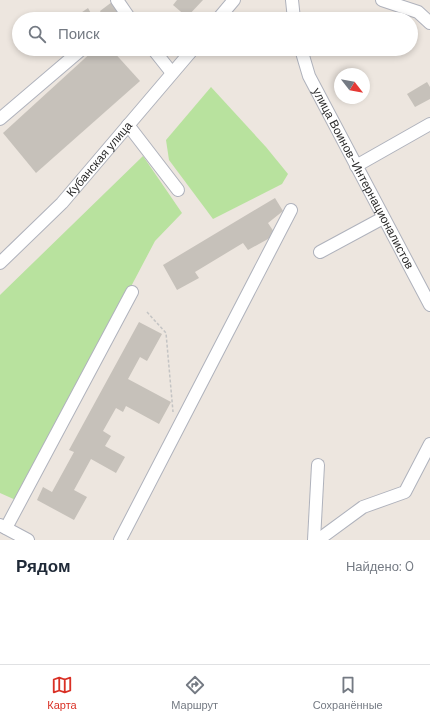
<!DOCTYPE html>
<html lang="ru">
<head>
<meta charset="utf-8">
<style>
	body { margin:0; font-family:"DM Sans",sans-serif; background:#f2f2f3; color:#1f2937 }
	.compass { position:absolute; left:334px; top:68px; width:36px; height:36px; border-radius:50%; background:#fff; box-shadow:0 2px 6px #0003; rotate:121deg }
	.list { margin:0; padding:0; list-style:none }
	h2 { display:flex; justify-content:space-between; align-items:center; height:52px; margin:0; padding:0 16px; font-size:17px }
	h2 small { font-size:13px; font-weight:400; color:#747a83 }
	.icon { flex:none; width:22px; height:22px; fill:none; stroke:currentColor; stroke-width:2; stroke-linecap:round; stroke-linejoin:round }
	.map { position:relative; flex:none; width:430px; height:540px; overflow:hidden }
	.search { position:absolute; background:#fff; box-shadow:0 2px 6px #0003; left:12px; right:12px; top:12px; height:44px; display:flex; align-items:center; gap:10px; box-sizing:border-box; padding:0 14px; border-radius:22px; color:#747a83; font-size:15px }
	.sheet { height:124px; background:#fff }
	nav { display:flex; justify-content:space-around; align-items:center; box-sizing:border-box; height:56px; border-top:1px solid #e0e1e3; background:#fff; font-size:11px; color:#747a83 }
	nav a { display:grid; justify-items:center; gap:2px }
	nav .on { color:#d93025 }
	.map>svg:first-child { display:block }
	.green { fill:#b8e29e }
	.building { fill:#c6c1ba }
	.lines { fill:none; stroke-linecap:round; stroke-linejoin:round }
	.minor-casing { stroke:#afb2bc; stroke-width:14 }
	.path { stroke:#c4c4c4; stroke-width:1.5; stroke-dasharray:3 2; stroke-linecap:butt }
	.minor { stroke:#fff; stroke-width:12 }
	.labels { text-anchor:middle; stroke-width:3; stroke-linejoin:round; paint-order:stroke }
	.street-label { font-size:12px; fill:#2c2c2c; stroke:#fff }
</style>
</head>
<body>
<div class="map">
<svg width="430" height="540" viewBox="0 0 430 540">
	<rect width="100%" height="100%" fill="#ede6df"/>
	<g class="green">
		<polygon points="211,87 266,147 288,174 282,184 213,219 169,160 166,140"/>
		<polygon points="143,156 182,213 155,241 18,501 0,493 0,295"/>
	</g>
	<g class="building">
		<polygon points="177,0 203,0 187,17 173,5"/>
		<polygon points="112,2 124,18 104,19 100,11"/>
		<polygon points="88,8 94,19 72,19"/>
		<polygon points="45,49 56,49 49,54"/>
		<polygon points="95,49 111,49 140,81 36,173 3,133"/>
		<polygon points="427,82 430,87 430,99 415,107 407,94"/>
		<polygon points="275,198 283,211 268,223 274,232 268,239 248,250 243,243 195,272 199,278 177,290 163,265"/>
		<polygon points="139,322 162,334 147,361 140,357 128,379 171,402 159,424 126,406 123,412 116,408 103,431 111,436 105,446 125,457 116,473 91,459 74,490 87,497 74,520 37,500 43,487 52,492 74,452 69,450"/>
	</g>
	<g class="lines">
		<defs>
			<g id="minor">
				<polyline points="117,0 130,19"/>
				<polyline points="292,0 294,19"/>
				<polyline points="382,0 418,12 430,23"/>
				<polyline points="218,19 234,0"/>
				<polyline points="153,49 172,73"/>
				<path id="s1" d="M301,49L309,76L430,305"/>
				<polyline points="0,119 82,49"/>
				<polyline points="128,125 178,190"/>
				<polyline points="356,166 430,124"/>
				<polyline points="320,252 383,218"/>
				<path id="s2" d="M0,263L62,203L193,49"/>
				<polyline points="0,525 28,540"/>
				<polyline points="6,528 132,292"/>
				<polyline points="120,540 291,210"/>
				<polyline points="314,540 318,465"/>
				<polyline points="318,540 363,507 405,492 430,444"/>
			</g>
		</defs>
		<use href="#minor" class="minor-casing"/>
		<polyline class="path" points="147,312 166,333 173,412"/>
		<use href="#minor" class="minor"/>
	</g>
	<g class="labels">
		<g class="street-label">
			<text dy="4" stroke="none"><textPath href="#s2" startOffset="144">Кубанская улица</textPath></text>
			<text dy="4" stroke="none"><textPath href="#s1" startOffset="144">улица Воинов-Интернационалистов</textPath></text>
		</g>
	</g>
</svg>
<svg class="compass" viewBox="-18 -18 36 36"><path d="M0-13l5 13h-10z" fill="#e53935"/><path d="M0 13l5-13h-10z" fill="#747a83"/></svg>
<div class="search"><svg class="icon" aria-label="search" viewBox="0 0 24 24"><circle cx="10" cy="10" r="6"/><path d="M15 15l6 6"/></svg>Поиск</div>
</div>
<section class="sheet">
<h2>Рядом<small>Найдено: 0</small></h2>
<ul class="list">
</ul>
</section>
<nav>
<a class="on"><svg class="icon" aria-label="map" viewBox="0 0 24 24"><path d="M3 6l6-2 6 2 6-2v14l-6 2-6-2-6 2zM9 4v14M15 6v14"/></svg>Карта</a>
<a><svg class="icon" aria-label="directions" viewBox="0 0 24 24"><path d="M12 3l9 9-9 9-9-9zM9 14v-3h6M13 9l2 2-2 2"/></svg>Маршрут</a>
<a><svg class="icon" aria-label="saved" viewBox="0 0 24 24"><path d="M7 4h10v16l-5-4-5 4z"/></svg>Сохранённые</a>
</nav>
</body>
</html>
